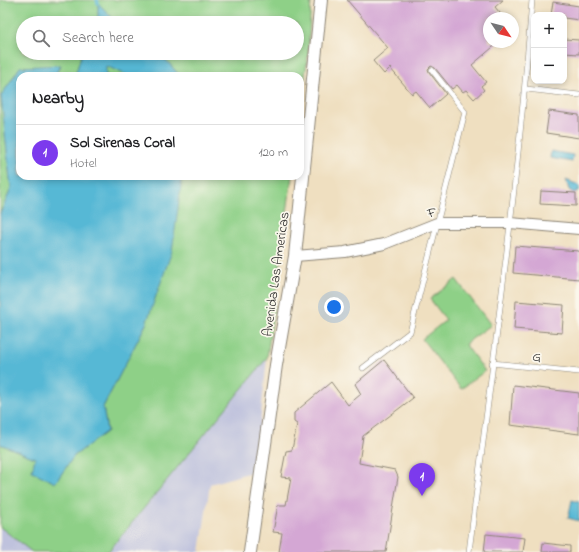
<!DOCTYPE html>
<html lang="en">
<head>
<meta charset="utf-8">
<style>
	body { margin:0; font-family:"Indie Flower",sans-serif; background:#f2f2f2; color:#202124 }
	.controls { position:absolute; right:12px; top:12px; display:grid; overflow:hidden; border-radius:8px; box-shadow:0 2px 6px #0003 }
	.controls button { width:36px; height:36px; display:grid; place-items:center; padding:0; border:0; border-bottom:1px solid #e0e0e0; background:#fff; color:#202124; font:20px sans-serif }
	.compass { position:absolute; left:483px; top:12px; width:36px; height:36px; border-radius:50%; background:#fff; box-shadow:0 2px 6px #0003; rotate:125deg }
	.you { position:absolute; left:334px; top:307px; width:14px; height:14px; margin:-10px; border:3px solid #fff; border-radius:50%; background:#1a73e8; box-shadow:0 0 0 6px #1a73e833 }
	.badge { display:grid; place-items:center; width:26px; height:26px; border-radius:50%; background:#7c3aed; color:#fff; font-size:13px; font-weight:700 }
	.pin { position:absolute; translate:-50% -33px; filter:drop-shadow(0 1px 2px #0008) }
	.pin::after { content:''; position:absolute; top:21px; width:14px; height:12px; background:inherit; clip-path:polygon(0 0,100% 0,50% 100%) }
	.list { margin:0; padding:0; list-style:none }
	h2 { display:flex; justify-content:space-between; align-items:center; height:52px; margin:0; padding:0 16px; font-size:17px }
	h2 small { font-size:13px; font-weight:400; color:#757577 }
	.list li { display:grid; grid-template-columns:26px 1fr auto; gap:12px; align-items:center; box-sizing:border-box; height:56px; padding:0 16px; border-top:1px solid #e0e0e0 }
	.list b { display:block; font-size:15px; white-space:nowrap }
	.list p { margin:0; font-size:13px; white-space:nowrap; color:#757577 }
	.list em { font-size:13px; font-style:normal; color:#757577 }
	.icon { flex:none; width:22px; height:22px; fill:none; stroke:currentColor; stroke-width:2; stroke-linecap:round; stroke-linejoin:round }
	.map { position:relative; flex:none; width:579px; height:552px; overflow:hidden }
	.search { position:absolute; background:#fff; box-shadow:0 2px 6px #0003; left:16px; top:16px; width:288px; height:44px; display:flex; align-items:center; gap:10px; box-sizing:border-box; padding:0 14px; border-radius:22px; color:#757577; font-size:15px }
	.panel { position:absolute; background:#fff; box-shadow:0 2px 6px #0003; left:16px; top:72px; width:288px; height:108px; border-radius:12px }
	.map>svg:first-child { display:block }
	.industrial { fill:#bfc2dd }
	.green { fill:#8ed087; stroke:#5c7e59 }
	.water { fill:#56b8d5; stroke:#407280 }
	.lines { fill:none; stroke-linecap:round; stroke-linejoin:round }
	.stream { stroke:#56b8d5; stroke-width:3.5 }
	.building { fill:#d4a7d4 }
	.service-casing { stroke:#8d8576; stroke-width:6 }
	.minor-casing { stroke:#8d8576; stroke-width:12 }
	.tertiary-casing { stroke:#8d8576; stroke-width:14 }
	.service { stroke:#fff; stroke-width:5 }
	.minor { stroke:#fff; stroke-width:10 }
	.tertiary { stroke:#fff; stroke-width:12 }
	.labels { text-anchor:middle; stroke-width:3.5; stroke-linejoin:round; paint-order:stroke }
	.street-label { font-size:14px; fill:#2b2b2b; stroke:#fbf7ec }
</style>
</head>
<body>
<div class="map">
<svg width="579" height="552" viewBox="0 0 579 552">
	<rect width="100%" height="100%" fill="#fbf7ec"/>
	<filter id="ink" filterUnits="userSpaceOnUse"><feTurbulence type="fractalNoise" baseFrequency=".025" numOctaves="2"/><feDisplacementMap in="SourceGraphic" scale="8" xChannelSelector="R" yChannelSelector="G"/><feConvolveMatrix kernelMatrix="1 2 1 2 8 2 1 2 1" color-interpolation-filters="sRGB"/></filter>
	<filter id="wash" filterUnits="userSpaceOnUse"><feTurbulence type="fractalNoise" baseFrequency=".012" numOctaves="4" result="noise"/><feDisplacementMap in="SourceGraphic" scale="16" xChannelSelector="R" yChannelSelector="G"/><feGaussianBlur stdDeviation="0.9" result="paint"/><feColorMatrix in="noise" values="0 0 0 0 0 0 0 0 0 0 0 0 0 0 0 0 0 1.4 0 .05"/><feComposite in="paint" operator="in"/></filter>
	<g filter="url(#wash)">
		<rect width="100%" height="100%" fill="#efdfc0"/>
		<g class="industrial">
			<polygon points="267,358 255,471 210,484 200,552 108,552"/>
			<polygon points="0,527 32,552 0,552"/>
		</g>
		<g class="green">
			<polygon points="0,0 311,0 308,54 300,113 300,76 180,76 166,60 138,53 297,53 297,23 117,23 98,3 98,23 23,23 23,53 82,53 75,76 54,76 61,66 20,67 1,96 11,189 0,214"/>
			<polygon points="105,65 129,76 106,76"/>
			<polygon points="181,176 292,176 267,358 108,552 32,552 0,527 0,444 35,458 55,483 74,456 107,431 103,407 146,324 181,186"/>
			<polygon points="456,279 491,325 465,344 485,371 461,389 422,339 446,320 430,299"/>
		</g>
		<g class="water">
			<polygon points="98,3 117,23 98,23"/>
			<polygon points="82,53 138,53 166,60 180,76 129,76 106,66 106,76 75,76"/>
			<polygon points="61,65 54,76 20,76 20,176 181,176 181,186 172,251 146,324 103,407 107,431 74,456 55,483 32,471 35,458 0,444 0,214 11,189 1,96 20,67"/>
			<polygon points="551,151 573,155 572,162 550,158"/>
			<polygon points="566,180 579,185 579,191 574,193 569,190"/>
			<polygon points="572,500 579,502 579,521 568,518"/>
		</g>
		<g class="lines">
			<polyline class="stream" points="97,0 98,3"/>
		</g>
		<g id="blocks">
			<g class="building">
				<polygon points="347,0 503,0 495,7 504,18 489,18 489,42 499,42 472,65 486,82 481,86 484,90 474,99 466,90 463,92 457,85 452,89 435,68 431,66 428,69 429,72 446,94 430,108 416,91 412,94 390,68 384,74 373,61 388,48"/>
				<polygon points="553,2 579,6 579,20 564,18 564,15 551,15"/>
				<polygon points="564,39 579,40 579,54 564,53"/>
				<polygon points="549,111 579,115 579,138 546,133"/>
				<polygon points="541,191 576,193 576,206 540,204"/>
				<polygon points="515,246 579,251 579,279 513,273"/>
				<polygon points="516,301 564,305 562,333 514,329"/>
				<polygon points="384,360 413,398 363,436 359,463 395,470 398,477 386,552 279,552 282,533 273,532 278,505 286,505 291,478 281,477 286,451 292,450 297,424 294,422 294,413 331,382 348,405 361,394 355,384"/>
				<polygon points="513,385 579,393 579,434 510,425"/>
				<polygon points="486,534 525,538 523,552 484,552"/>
				<polygon points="543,543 570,546 570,552 542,552"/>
			</g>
		</g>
	</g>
	<g filter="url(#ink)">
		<use href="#blocks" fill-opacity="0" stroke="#8d8576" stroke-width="1"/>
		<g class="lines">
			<defs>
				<g id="service">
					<polyline points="526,89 579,95"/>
					<polyline points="492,363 579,372"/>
					<polyline points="363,368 410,332 465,112 432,70"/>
					<path d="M469,552C492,368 518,185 532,0"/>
				</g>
				<polyline id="minor" points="295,256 345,252 384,244 437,223 510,223 579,229"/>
				<polyline id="tertiary" points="250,552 276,365 295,256 321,0"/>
			</defs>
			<use href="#service" class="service-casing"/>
			<use href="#minor" class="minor-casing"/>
			<use href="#tertiary" class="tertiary-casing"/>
			<use href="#service" class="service"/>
			<use href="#minor" class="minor"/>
			<use href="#tertiary" class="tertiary"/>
		</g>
	</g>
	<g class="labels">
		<g class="street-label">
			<text transform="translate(432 212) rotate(-14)" y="5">F</text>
			<text transform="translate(275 274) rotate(-82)" y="5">Avenida Las Americas</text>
			<text transform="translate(537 356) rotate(6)" y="5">G</text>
		</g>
	</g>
</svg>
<div class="controls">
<button>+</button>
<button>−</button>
</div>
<svg class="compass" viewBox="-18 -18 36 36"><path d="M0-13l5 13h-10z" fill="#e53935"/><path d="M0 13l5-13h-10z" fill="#757577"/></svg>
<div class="you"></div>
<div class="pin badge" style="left:422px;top:496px">1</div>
<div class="search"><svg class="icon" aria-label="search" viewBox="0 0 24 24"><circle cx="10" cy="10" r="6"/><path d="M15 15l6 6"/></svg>Search here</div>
<section class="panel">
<h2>Nearby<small></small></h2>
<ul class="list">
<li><span class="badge">1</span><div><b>Sol Sirenas Coral</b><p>Hotel</p></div><em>120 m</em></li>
</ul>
</section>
</div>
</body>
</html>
